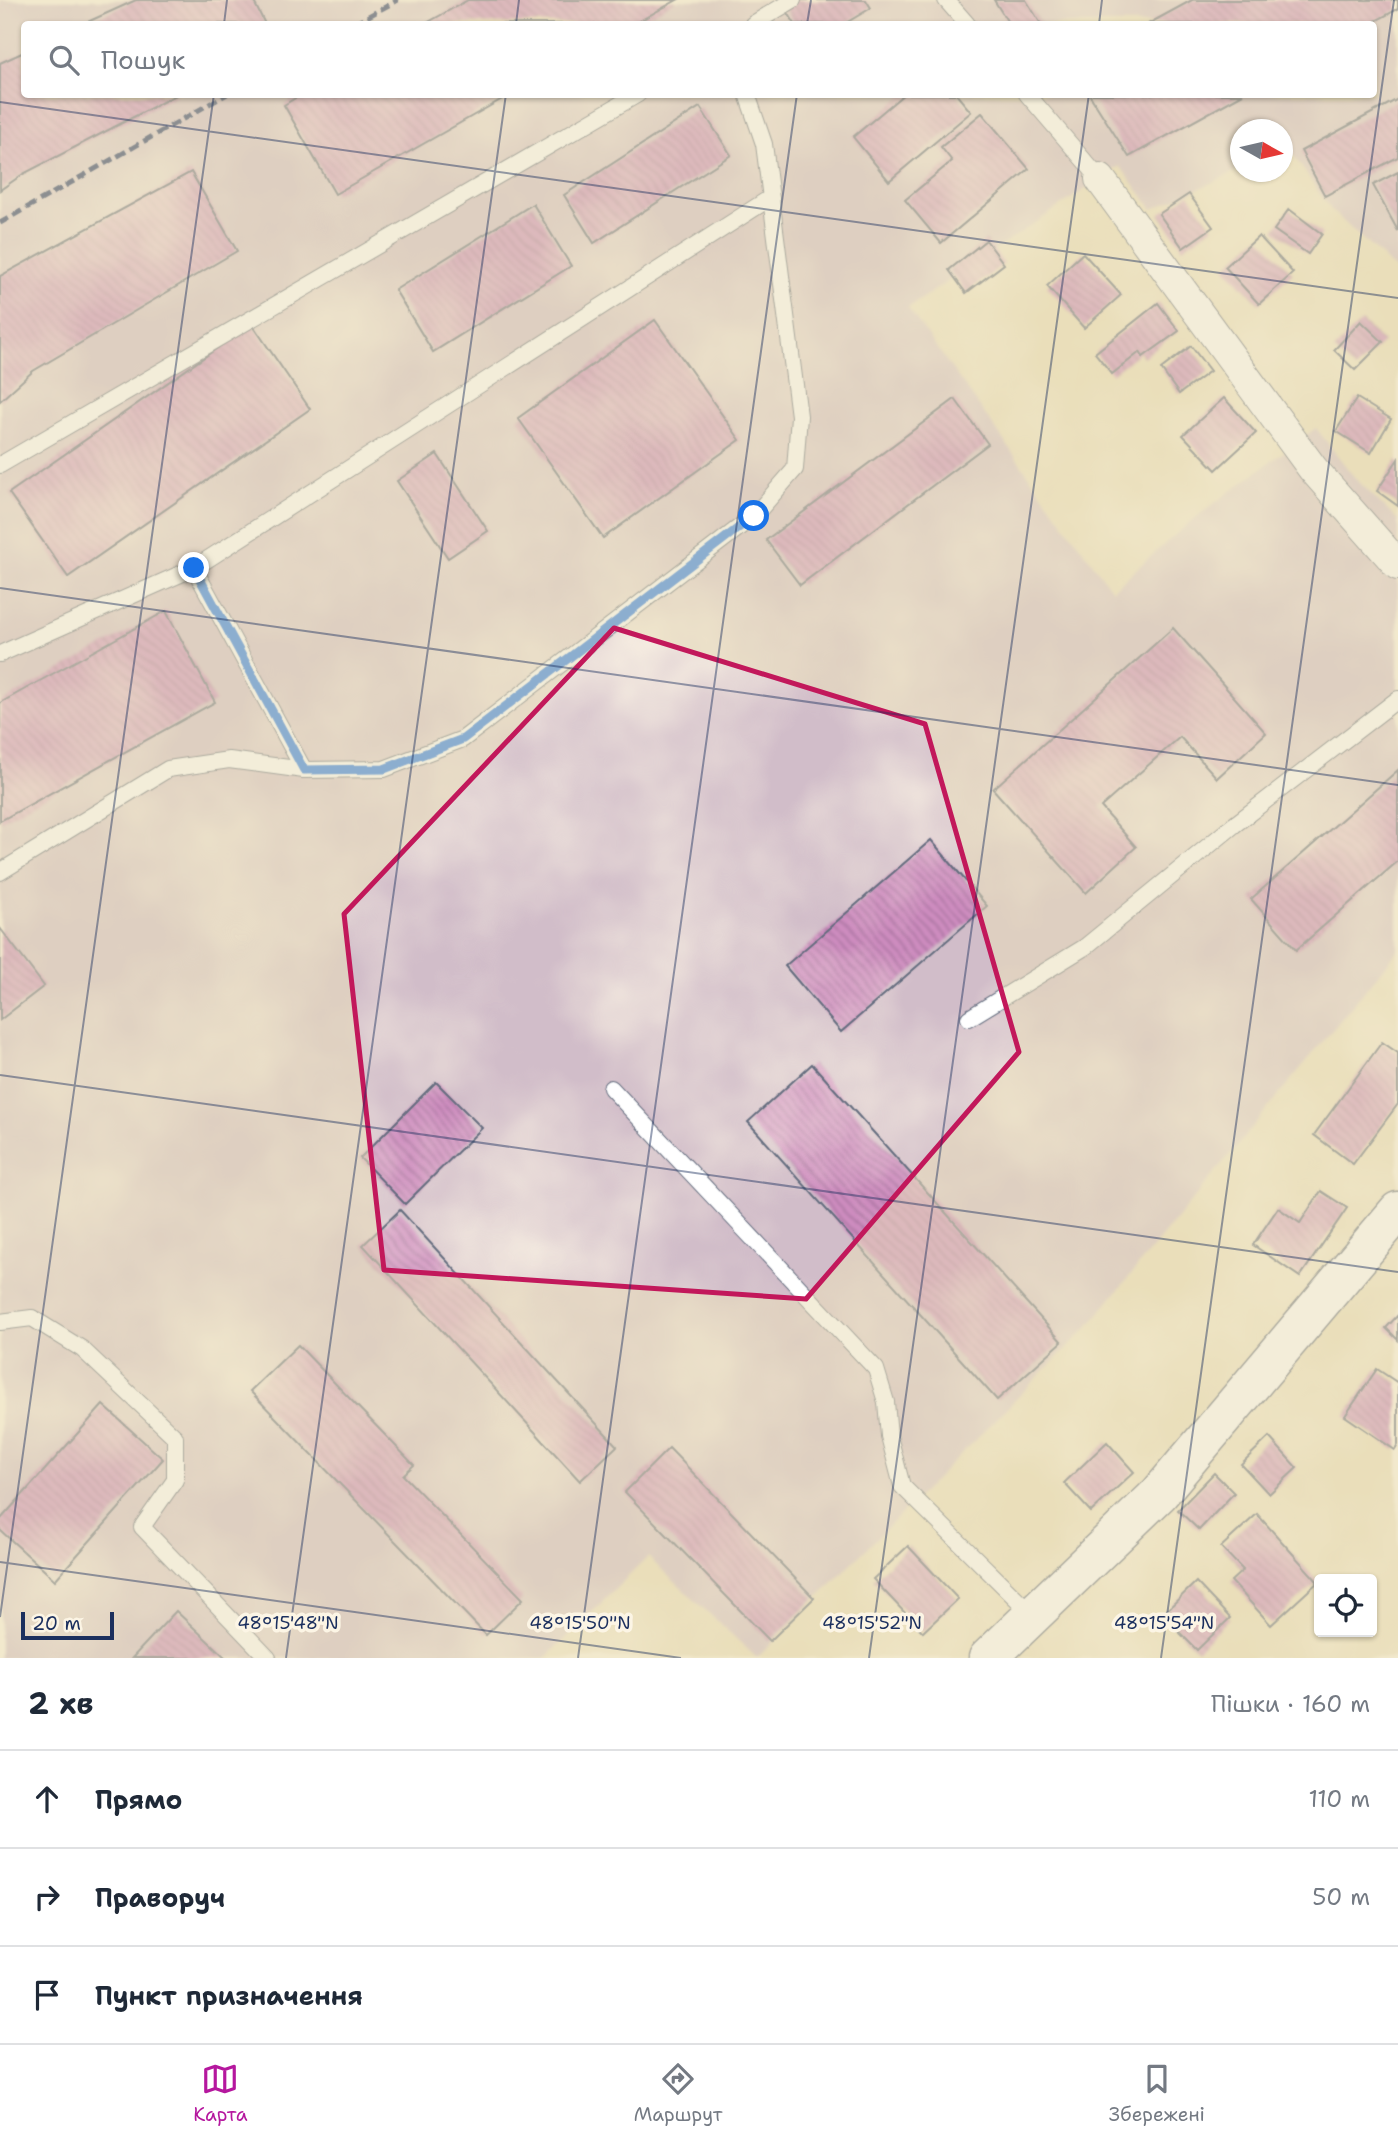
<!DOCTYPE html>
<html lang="uk">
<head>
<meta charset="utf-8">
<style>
	body { margin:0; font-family:"Shantell Sans",sans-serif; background:#f2f2f3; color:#1f2937 }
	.controls { position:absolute; right:21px; bottom:21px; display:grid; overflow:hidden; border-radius:7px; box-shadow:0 2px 5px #0004 }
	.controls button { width:63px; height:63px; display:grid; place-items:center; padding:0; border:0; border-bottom:2px solid #e0e1e3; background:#fff; color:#1f2937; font:35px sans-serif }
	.compass { position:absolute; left:1230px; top:119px; width:63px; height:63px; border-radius:50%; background:#fff; box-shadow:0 2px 5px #0004; rotate:98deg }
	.scale { position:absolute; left:21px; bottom:18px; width:93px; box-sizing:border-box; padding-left:7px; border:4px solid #1b2f5e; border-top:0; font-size:19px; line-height:24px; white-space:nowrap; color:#1b2f5e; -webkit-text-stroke:5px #fcf5e5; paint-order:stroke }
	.stop { position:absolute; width:21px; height:21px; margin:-16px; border:5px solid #1a73e8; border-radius:50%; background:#fff }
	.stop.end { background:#1a73e8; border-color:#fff; box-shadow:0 2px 7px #0008 }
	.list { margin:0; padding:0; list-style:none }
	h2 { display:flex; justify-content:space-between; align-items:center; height:91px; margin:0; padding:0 28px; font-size:30px }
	h2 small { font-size:23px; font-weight:400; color:#747a83 }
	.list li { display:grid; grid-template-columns:46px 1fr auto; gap:21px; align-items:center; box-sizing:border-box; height:98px; padding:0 28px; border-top:2px solid #e0e1e3 }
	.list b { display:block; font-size:26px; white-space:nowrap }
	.list em { font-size:23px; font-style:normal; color:#747a83 }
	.icon { flex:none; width:38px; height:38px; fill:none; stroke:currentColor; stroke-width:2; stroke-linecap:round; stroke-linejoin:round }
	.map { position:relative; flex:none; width:1398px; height:1658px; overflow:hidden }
	.search { position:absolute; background:#fff; box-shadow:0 2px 5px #0004; left:21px; right:21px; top:21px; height:77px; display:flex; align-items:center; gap:18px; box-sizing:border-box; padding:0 24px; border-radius:7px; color:#747a83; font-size:26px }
	.sheet { height:385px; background:#fff }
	nav { display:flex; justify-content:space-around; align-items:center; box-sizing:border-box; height:98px; border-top:2px solid #e0e1e3; background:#fff; font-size:19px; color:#747a83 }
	nav a { display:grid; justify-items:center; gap:4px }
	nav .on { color:#b5179e }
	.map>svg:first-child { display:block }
	.industrial { fill:#d1bdc9; fill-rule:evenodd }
	.building { fill:url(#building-back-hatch) }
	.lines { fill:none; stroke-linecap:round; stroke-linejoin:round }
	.service-casing { stroke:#636c7e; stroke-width:18 }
	.minor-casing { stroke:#636c7e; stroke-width:32 }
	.tertiary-casing { stroke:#636c7e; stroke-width:41 }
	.service { stroke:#fff; stroke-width:16 }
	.minor { stroke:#fff; stroke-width:30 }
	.tertiary { stroke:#fff; stroke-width:38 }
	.rail { stroke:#1b2f5e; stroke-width:5; stroke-dasharray:10 5; stroke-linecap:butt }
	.route { stroke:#1a73e8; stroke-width:9 }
	.marked { fill:none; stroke:#c2185b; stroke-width:5; stroke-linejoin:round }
	.ticks { fill:none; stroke:#1b2f5e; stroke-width:2; stroke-opacity:0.45 }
	.ticks-label { font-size:18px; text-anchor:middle; fill:#1b2f5e; stroke:#fcf5e5; stroke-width:7; stroke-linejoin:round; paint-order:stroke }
</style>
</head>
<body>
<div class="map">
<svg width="1398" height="1658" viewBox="0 0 1398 1658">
	<defs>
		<pattern id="building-back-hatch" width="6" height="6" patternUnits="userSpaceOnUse" patternTransform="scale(1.75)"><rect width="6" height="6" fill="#ce8cbf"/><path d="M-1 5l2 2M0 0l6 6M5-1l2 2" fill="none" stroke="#a6739e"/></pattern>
	</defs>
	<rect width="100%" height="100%" fill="#fcf5e5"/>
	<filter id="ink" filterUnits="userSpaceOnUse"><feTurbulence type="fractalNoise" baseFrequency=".0143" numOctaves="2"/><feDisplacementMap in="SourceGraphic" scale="14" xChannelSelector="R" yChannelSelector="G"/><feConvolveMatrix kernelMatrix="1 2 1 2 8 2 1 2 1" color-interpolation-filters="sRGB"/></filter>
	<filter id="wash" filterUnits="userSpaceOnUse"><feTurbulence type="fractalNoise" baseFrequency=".00686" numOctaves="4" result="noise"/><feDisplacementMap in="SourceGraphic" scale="28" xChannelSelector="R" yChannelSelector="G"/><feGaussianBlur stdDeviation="1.57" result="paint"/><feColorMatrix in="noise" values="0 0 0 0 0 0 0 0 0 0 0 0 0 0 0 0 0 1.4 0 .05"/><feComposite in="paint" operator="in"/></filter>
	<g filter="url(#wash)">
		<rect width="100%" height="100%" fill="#eadeba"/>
		<path class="industrial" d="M0,0H1398V272L1332,211L1289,149L1283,151L1282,130H1240V170L1153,209L1120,166L908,308L1112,590L1195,518L1316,428L1354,477L1398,521V950L1087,1328L757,1658L648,1557L545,1658H0ZM24,24H1374V94H24Z"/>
		<g id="blocks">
			<g class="building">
				<polygon points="136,0 253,0 265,24 83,24"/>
				<polygon points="468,0 677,0 634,24 425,24"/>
				<polygon points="780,0 866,0 871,8 844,24 795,24"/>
				<polygon points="994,0 1026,0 1041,24 1009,24"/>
				<polygon points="1192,0 1398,0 1398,9 1370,24 1148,24"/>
				<polygon points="24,52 24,94 178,94 23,174 0,190 0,63"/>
				<polygon points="302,94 511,94 335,194 284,105"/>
				<polygon points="904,94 956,94 971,112 889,181 853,137"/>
				<polygon points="1089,94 1243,94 1129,157"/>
				<polygon points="1398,99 1398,157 1325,196 1301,151"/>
				<polygon points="700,107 731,155 594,243 564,195"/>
				<polygon points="982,113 1029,169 941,243 905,200 952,161 941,147"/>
				<polygon points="191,172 237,251 33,371 0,401 0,276"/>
				<polygon points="1398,172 1398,231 1373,185"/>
				<polygon points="1189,194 1213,227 1183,248 1159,214"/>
				<polygon points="533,204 571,266 433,352 395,290"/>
				<polygon points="1289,209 1322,234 1308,254 1274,230"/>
				<polygon points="1259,236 1293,273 1259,304 1225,267"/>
				<polygon points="986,240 1004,264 966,293 949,270"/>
				<polygon points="1083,253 1121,295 1084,328 1047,286"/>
				<polygon points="1158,303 1179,331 1143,357 1140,352 1112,374 1095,353"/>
				<polygon points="655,320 740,440 603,538 518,418"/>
				<polygon points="1361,321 1383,342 1355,370 1334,350"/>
				<polygon points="252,324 310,409 68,577 9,493"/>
				<polygon points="1191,346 1210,371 1179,394 1161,369"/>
				<polygon points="1224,398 1256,433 1216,470 1183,435"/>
				<polygon points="1357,398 1391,419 1371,453 1336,431"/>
				<polygon points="955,399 988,444 800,585 766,540"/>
				<polygon points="437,454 488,531 448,558 397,481"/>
				<polygon points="1398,459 1398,506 1377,491"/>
				<polygon points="166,611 215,702 0,821 0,703"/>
				<polygon points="1173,628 1266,733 1217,778 1180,737 1101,807 1136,847 1086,893 993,789"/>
				<polygon points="1398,770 1398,861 1296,950 1251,899"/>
				<polygon points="931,840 987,906 841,1032 785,966"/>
				<polygon points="0,928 44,986 0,1020"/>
				<polygon points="1382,1042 1398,1053 1398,1104 1353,1164 1314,1135"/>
				<polygon points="812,1064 1062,1342 997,1400 748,1122"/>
				<polygon points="436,1082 482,1128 405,1204 360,1158"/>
				<polygon points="1321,1191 1347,1208 1300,1277 1253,1245 1278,1208 1300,1223"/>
				<polygon points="400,1210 617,1446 580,1481 363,1245"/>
				<polygon points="1398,1315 1398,1340 1386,1328"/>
				<polygon points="298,1345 414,1465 403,1475 523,1599 486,1635 250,1391"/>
				<polygon points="1377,1369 1398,1383 1398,1445 1395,1450 1345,1416"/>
				<polygon points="103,1405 163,1459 55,1580 0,1530 0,1520"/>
				<polygon points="1269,1437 1297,1468 1269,1494 1241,1464"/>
				<polygon points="1107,1442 1134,1472 1091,1512 1064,1483"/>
				<polygon points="669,1448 814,1598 770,1641 625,1492"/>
				<polygon points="1214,1473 1234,1493 1199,1530 1178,1510"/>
				<polygon points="1257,1514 1318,1582 1271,1625 1231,1581 1243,1570 1221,1547"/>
				<polygon points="908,1546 958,1599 923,1632 873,1579"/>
				<polygon points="1196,1582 1230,1618 1197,1650 1162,1615"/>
				<polygon points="176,1611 226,1658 132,1658"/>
			</g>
		</g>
	</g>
	<g filter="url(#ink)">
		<use href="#blocks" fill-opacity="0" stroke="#636c7e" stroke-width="2"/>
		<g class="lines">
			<defs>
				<g id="service">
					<polyline points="946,0 967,24"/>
					<polyline points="753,24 793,0"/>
					<polyline points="1027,94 1100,179"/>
					<polyline points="0,465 638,94"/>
					<polyline points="194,568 304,770"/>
					<polyline points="0,654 194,568 770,198"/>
					<polyline points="0,872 168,769 229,760 304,770 384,769 463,739 754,516 795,469 799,416 764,144 747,94"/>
					<polyline points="969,1018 1085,947 1234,825 1398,699"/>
					<polyline points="611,1088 876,1369 886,1402 889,1436 902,1486 1033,1615"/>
					<polyline points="0,1322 32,1318 82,1349 175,1437 175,1480 142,1527 268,1658"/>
				</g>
				<polyline id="minor" points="1100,179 1313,469 1398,565"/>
				<polyline id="tertiary" points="988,1658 1159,1494 1398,1211"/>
			</defs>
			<use href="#service" class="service-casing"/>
			<use href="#minor" class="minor-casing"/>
			<use href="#tertiary" class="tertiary-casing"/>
			<use href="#service" class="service"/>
			<use href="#minor" class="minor"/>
			<use href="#tertiary" class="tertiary"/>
			<g class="rail">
				<polyline points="354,24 398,0"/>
				<polyline points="0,223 227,94"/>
			</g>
		</g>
	</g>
	<g class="lines" filter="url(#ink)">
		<polyline class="route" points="194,568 304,770 384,769 463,739 754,516"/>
	</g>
	<path d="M0 0H1398V1658H0ZM614,628L925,724L1019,1052L806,1299L384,1270L344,914Z" fill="#eadeba" fill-opacity=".55" fill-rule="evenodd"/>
	<path class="marked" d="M614,628L925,724L1019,1052L806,1299L384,1270L344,914Z"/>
	<path class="ticks" d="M224,24L227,0M516,24L519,0M807,24L811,0M1099,24L1102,0M0,102L1398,298M0,588L1398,785M0,1075L1398,1272M0,1562L681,1658M0,1617L214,94M286,1658L506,94M578,1658L797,94M869,1658L1089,94M1161,1658L1394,0"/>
	<g class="ticks-label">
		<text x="288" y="1629">48°15'48"N</text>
		<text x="580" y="1629">48°15'50"N</text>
		<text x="872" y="1629">48°15'52"N</text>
		<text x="1164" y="1629">48°15'54"N</text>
	</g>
</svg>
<div class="controls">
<button><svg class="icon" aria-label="locate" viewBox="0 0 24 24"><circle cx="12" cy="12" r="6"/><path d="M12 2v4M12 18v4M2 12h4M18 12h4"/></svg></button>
</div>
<svg class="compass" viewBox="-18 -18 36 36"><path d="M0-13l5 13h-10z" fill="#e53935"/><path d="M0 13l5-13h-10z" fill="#747a83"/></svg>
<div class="scale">20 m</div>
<div class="stop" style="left:754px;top:516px"></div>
<div class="stop end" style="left:194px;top:568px"></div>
<div class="search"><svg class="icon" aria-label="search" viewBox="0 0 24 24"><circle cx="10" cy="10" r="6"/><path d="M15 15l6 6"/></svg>Пошук</div>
</div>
<section class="sheet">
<h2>2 хв<small>Пішки · 160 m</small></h2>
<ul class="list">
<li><svg class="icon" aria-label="ahead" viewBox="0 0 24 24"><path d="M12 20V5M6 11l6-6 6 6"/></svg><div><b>Прямо</b></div><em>110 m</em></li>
<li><svg class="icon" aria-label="right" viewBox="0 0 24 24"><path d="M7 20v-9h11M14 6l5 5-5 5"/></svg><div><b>Праворуч</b></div><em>50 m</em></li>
<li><svg class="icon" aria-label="arrive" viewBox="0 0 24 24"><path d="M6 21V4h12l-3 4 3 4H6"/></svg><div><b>Пункт призначення</b></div></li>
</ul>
</section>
<nav>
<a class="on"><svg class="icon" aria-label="map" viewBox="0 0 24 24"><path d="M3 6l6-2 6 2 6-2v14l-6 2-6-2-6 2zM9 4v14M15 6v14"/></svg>Карта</a>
<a><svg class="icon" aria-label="directions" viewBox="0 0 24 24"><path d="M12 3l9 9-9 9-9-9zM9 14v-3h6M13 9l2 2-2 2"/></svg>Маршрут</a>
<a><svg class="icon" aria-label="saved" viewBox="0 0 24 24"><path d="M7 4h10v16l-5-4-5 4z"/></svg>Збережені</a>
</nav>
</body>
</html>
